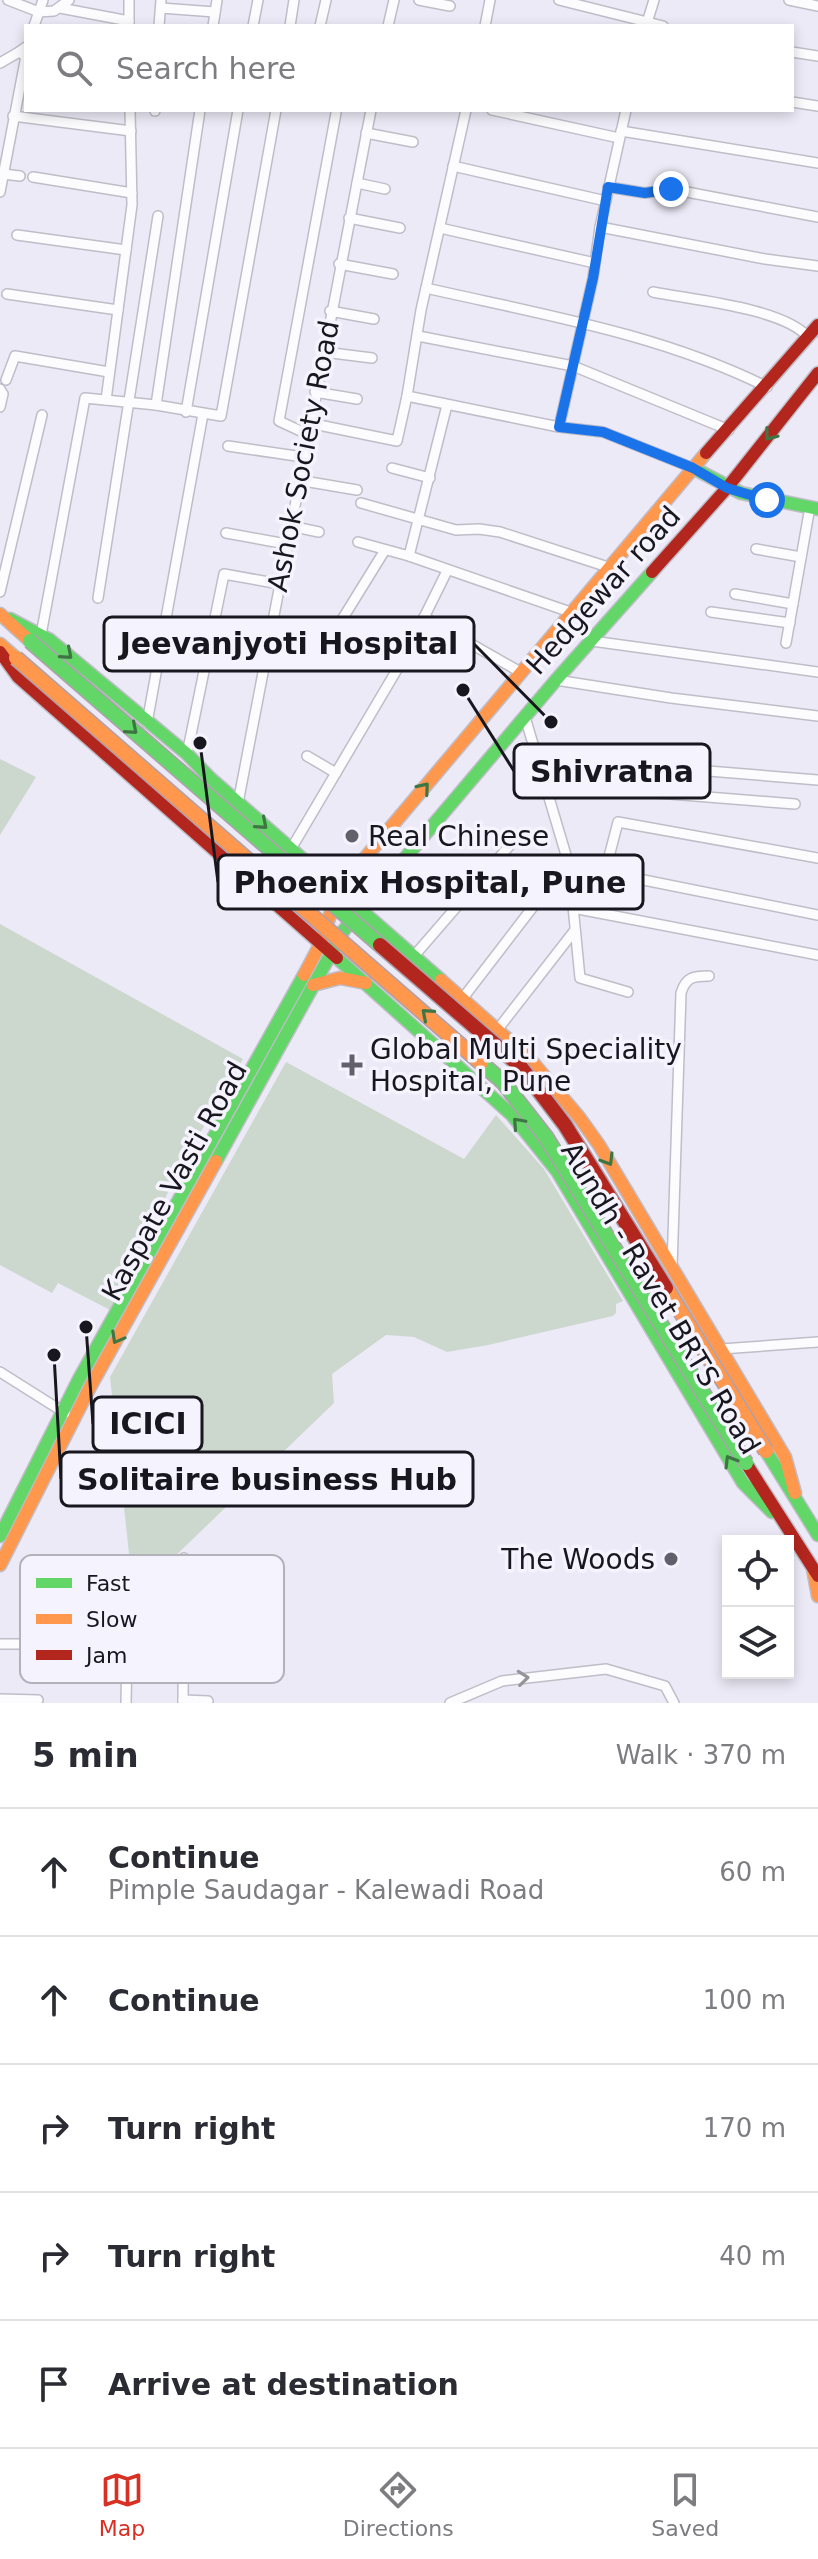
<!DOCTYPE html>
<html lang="en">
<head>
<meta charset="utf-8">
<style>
	body { margin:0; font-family:"DejaVu Sans",sans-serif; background:#f2f2f3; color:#2b2b33 }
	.controls { position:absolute; right:24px; bottom:24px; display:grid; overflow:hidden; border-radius:0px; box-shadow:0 4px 12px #0003 }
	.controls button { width:72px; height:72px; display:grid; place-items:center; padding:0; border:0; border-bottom:2px solid #e1e1e2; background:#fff; color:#2b2b33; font:40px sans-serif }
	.stop { position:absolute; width:24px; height:24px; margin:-18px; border:6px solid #1a73e8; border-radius:50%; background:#fff }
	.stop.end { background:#1a73e8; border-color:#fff; box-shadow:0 2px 8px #0008 }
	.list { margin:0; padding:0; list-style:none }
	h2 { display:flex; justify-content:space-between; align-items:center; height:104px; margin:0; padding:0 32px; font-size:34px }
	h2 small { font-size:26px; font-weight:400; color:#7c7c81 }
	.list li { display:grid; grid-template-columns:52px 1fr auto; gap:24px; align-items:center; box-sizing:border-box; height:128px; padding:0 32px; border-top:2px solid #e1e1e2 }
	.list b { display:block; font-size:30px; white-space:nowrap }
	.list p { margin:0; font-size:26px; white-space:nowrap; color:#7c7c81 }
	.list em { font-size:26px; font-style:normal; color:#7c7c81 }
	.icon { flex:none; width:44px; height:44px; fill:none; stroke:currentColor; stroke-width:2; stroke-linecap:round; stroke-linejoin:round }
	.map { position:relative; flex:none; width:818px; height:1703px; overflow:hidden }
	.search { position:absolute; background:#fff; box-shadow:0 4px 12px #0003; left:24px; right:24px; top:24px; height:88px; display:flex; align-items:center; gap:20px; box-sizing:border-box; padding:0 28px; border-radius:0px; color:#7c7c81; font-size:30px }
	.sheet { height:744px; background:#fff }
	nav { display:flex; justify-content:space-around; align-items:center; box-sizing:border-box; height:112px; border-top:2px solid #e1e1e2; background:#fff; font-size:22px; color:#7c7c81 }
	nav a { display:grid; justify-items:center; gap:4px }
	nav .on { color:#d93025 }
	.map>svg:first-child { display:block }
	.green { fill:#ccd8cd }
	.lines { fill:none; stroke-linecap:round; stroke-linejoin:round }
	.street-casing { stroke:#bfbdc7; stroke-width:12 }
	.fast-casing { stroke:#bfbdc7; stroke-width:15 }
	.slow-casing { stroke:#bfbdc7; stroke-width:15 }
	.jam-casing { stroke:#bfbdc7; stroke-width:15 }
	.street { stroke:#fcfcfe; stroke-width:9 }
	.fast { stroke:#63d668; stroke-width:12 }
	.slow { stroke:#ff974d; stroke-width:12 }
	.jam { stroke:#b3261e; stroke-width:12 }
	.fast-bridge-casing { stroke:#aea0ac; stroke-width:17; stroke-linecap:butt }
	.slow-bridge-casing { stroke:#aea0ac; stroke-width:17; stroke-linecap:butt }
	.jam-bridge-casing { stroke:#aea0ac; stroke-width:17; stroke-linecap:butt }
	.fast-bridge { stroke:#63d668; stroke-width:14 }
	.slow-bridge { stroke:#ff974d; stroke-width:14 }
	.jam-bridge { stroke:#b3261e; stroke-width:14 }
	.oneway { stroke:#3e7643 }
	.oneway2 { stroke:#959499 }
	.route { stroke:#1a73e8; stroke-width:10 }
	.poi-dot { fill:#62606a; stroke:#f5f3fd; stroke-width:3 }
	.labels { text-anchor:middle; stroke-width:7; stroke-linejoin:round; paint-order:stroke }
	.street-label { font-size:28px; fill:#18161e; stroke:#f5f3fd }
	.poi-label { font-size:28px; fill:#18161e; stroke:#f5f3fd; text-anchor:start }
	.key { fill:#f5f3fd; stroke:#b3b1ba; stroke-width:2 }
	.key-label { font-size:22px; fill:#18161e }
	.leader { fill:none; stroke:#18161e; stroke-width:3 }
	.callout-dot { fill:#18161e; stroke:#f5f3fd; stroke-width:3 }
	.callout { fill:#f5f3fd; stroke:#18161e; stroke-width:3 }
	.callout-label { font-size:30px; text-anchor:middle; font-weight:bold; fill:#18161e }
</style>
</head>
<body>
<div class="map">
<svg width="818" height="1703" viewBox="0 0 818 1703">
	<rect width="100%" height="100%" fill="#eceaf6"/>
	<g class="green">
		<polygon points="0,759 36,777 0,835"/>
		<polygon points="0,924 243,1059 180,1168 110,1310 58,1283 52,1293 0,1265"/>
		<polygon points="286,1062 464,1159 496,1115 544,1169 623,1301 616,1304 616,1313 613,1316 488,1345 447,1352 414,1337 386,1335 332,1374 334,1403 169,1562 152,1585 134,1600 110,1377"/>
	</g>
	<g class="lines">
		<defs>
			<g id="street">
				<polyline points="8,0 39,12"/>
				<polyline points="129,0 129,26"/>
				<polyline points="419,0 450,6"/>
				<polyline points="559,0 663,26"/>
				<polyline points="789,0 818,6"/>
				<polyline points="60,8 129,21"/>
				<polyline points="161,8 215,12"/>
				<polyline points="38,12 54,11 69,0"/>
				<polyline points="34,26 43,0"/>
				<polyline points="159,26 161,0"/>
				<polyline points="213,26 217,0"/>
				<polyline points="253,26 258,0"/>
				<polyline points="290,26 294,0"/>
				<polyline points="320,26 326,0"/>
				<polyline points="388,26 394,0"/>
				<polyline points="485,26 490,0"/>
				<polyline points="646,26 654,0"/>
				<polyline points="792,52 818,56"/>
				<polyline points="0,63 19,52"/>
				<polyline points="792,102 818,106"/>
				<polyline points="200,110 156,405 221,416 276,110"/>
				<polyline points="466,110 421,310 407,396 559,427"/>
				<polyline points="492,110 619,138"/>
				<polyline points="626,110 600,227 593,278 559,427 603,432 693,468"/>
				<polyline points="155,111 155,110"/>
				<polyline points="13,116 131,131"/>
				<polyline points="621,131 818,163"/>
				<polyline points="366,133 413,142"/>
				<polyline points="453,166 606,201"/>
				<polyline points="3,174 20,176"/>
				<polyline points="33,177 132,193"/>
				<polyline points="357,183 385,189"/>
				<polyline points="608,187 645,193 671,189 818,217"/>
				<polyline points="0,192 26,56 19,52 26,47"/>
				<polyline points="349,218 400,228"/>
				<polyline points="600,227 765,259 818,266"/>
				<polyline points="440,228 595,263"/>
				<polyline points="17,235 126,250"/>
				<polyline points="339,264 393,274"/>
				<path d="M426,288C540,314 661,334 767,387"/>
				<path d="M653,292C693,300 783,308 808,337"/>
				<polyline points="7,294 118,310"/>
				<polyline points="330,311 374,319"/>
				<polyline points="418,336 573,366 729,430"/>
				<polyline points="324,352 372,358"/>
				<polyline points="6,380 15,356 109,372"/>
				<polyline points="0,389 3,394 0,407"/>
				<polyline points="315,392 357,399"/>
				<polyline points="106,400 132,205 130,110"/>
				<polyline points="186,412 238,110"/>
				<polyline points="309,423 397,441 407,396"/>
				<polyline points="307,434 279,421 336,113"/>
				<polyline points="228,446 303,457"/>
				<polyline points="392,468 430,478"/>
				<polyline points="298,480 357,490"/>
				<polyline points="361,503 456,530 479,529 500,532 611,568"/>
				<polyline points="290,526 319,532"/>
				<polyline points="226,533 286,544"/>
				<polyline points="358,542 409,556 573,613"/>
				<polyline points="756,549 801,557"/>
				<polyline points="409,556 447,405"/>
				<polyline points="0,592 42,415"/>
				<polyline points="735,594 793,604"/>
				<polyline points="98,598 158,216"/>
				<polyline points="711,612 790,623"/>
				<polyline points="424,617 522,673"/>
				<polyline points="343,618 405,656"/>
				<polyline points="41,635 85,398 156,405"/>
				<polyline points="328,636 343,618 385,550"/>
				<polyline points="592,641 818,672"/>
				<polyline points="786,643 810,507"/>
				<polyline points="556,680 671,698 818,716"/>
				<polyline points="525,717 569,865 580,978 628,992"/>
				<polyline points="147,723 203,414"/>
				<polyline points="187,754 224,574 280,584"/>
				<polyline points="307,756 336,773"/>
				<polyline points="536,757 818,780"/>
				<polyline points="544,784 795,804"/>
				<polyline points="238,803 371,110"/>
				<polyline points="291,849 405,656 447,571"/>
				<polyline points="605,872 618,822 818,858"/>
				<polyline points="573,908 818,955"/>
				<polyline points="414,956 511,844"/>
				<polyline points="463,998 546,890 569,865 818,915"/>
				<polyline points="498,1029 575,930"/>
				<path d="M672,1268L681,993C686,977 693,976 709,976"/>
				<polyline points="721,1349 818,1342"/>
				<polyline points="0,1372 65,1413"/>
				<polyline points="0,1644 90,1644"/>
				<polyline points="0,1699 38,1700"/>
				<polyline points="183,1700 208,1701"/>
				<polyline points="126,1703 128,1607"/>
				<polyline points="183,1703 184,1558"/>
				<polyline points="450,1703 502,1681 606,1669 665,1686 674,1703"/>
			</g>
			<g id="fast">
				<polyline points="693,468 741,493 818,509"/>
				<polyline points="10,619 50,640 187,754 210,778 441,980"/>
				<polyline points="337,958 512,1115 557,1171 743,1483 772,1512"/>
				<polyline points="216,1161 344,930 556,680 652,572"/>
				<polyline points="766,1451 818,1535"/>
				<polyline points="0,1536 78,1381 304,975"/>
			</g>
			<g id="slow">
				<polyline points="0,614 30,641"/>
				<polyline points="0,644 16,658"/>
				<polyline points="304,975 321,943 338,890 706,453"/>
				<polyline points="441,980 529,1058 579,1117 599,1145 785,1457 795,1493"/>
				<polyline points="313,985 340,978 366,983"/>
				<polyline points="0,1565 90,1387 216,1161"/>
				<polyline points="813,1569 818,1596"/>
			</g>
			<g id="jam">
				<polyline points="706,453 818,325"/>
				<polyline points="652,572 727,488 818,373"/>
				<polyline points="0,652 18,677 337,958"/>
				<polyline points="746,1463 818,1576"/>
			</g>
		</defs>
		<use href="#street" class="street-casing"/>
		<use href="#fast" class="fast-casing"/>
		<use href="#slow" class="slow-casing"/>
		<use href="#jam" class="jam-casing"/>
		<use href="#street" class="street"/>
		<use href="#fast" class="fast"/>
		<use href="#slow" class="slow"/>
		<use href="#jam" class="jam"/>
		<defs>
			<g id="fast-bridge">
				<polyline points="30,641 380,945"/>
				<polyline points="481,1063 503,1082 546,1137 746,1463"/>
			</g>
			<g id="slow-bridge">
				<polyline points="16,658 481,1063"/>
				<polyline points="666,1288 766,1451"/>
			</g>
			<polyline id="jam-bridge" points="380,945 520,1066 565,1125 666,1288"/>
		</defs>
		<use href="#fast-bridge" class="fast-bridge-casing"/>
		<use href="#slow-bridge" class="slow-bridge-casing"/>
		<use href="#jam-bridge" class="jam-bridge-casing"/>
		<use href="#fast-bridge" class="fast-bridge"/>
		<use href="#slow-bridge" class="slow-bridge"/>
		<use href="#jam-bridge" class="jam-bridge"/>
	</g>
	<defs><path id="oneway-chevron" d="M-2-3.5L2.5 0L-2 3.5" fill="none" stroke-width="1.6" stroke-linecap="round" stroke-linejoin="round" transform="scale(2)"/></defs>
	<g class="oneway">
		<use href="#oneway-chevron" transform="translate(770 435) rotate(128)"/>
		<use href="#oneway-chevron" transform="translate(67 654) rotate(41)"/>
		<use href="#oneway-chevron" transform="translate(132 729) rotate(41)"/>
		<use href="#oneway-chevron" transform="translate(424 788) rotate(-50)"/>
		<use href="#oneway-chevron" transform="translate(262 824) rotate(41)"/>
		<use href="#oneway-chevron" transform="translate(427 1014) rotate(-139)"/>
		<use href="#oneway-chevron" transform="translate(518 1123) rotate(-132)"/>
		<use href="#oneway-chevron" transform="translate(608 1160) rotate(59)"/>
		<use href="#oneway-chevron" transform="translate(117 1338) rotate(119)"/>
		<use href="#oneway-chevron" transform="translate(730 1461) rotate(-121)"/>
	</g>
	<use class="oneway2" href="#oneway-chevron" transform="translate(523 1678) rotate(-6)"/>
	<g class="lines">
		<polyline class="route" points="671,189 645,193 608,187 593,278 559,427 603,432 693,468 727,488 767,500"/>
	</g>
	<g class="poi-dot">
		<circle cx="352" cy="836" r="8"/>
		<path d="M348 1053h8v8h8v8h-8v8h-8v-8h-8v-8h8z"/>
		<circle cx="671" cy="1559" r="8"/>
	</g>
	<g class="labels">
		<g class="street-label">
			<text transform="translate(303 456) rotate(-79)" y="10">Ashok Society Road</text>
			<text transform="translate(603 590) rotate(-48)" y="10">Hedgewar road</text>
			<text transform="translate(174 1181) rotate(-61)" y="10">Kaspate Vasti Road</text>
			<text transform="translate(661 1298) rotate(59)" y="10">Aundh - Ravet BRTS Road</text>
		</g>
		<g class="poi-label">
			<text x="368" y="846">Real Chinese</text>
			<text x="370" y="1059">Global Multi Speciality<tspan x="370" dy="32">Hospital, Pune</tspan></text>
			<text x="655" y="1569" text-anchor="end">The Woods</text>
		</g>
	</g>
	<rect x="20" y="1555" width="264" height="128" rx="12" class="key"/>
	<rect x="36" y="1578" width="36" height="10" fill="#63d668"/>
	<rect x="36" y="1614" width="36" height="10" fill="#ff974d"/>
	<rect x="36" y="1650" width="36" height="10" fill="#b3261e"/>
	<g class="key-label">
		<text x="86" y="1591">Fast</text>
		<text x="86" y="1627">Slow</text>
		<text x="86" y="1663">Jam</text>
	</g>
	<path class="leader" d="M551 722L474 644M463 690L514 771M200 743L218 882M86 1327L93 1424M54 1355L61 1479"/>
	<g class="callout-dot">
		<circle cx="551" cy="722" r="8"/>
		<circle cx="463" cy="690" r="8"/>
		<circle cx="200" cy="743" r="8"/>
		<circle cx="86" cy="1327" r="8"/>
		<circle cx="54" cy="1355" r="8"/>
	</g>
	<g class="callout">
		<rect x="104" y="617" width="370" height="54" rx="8"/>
		<rect x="514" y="744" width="196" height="54" rx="8"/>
		<rect x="218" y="855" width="425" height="54" rx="8"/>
		<rect x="93" y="1397" width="109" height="54" rx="8"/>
		<rect x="61" y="1452" width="412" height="54" rx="8"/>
	</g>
	<g class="callout-label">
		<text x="289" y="654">Jeevanjyoti Hospital</text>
		<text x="612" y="782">Shivratna</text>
		<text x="430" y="893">Phoenix Hospital, Pune</text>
		<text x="148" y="1434">ICICI</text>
		<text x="267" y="1490">Solitaire business Hub</text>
	</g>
</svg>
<div class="controls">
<button><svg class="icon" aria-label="locate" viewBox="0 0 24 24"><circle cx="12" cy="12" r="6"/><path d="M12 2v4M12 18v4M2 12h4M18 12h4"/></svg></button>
<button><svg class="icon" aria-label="layers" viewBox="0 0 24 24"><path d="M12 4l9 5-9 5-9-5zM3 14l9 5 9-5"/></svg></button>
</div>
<div class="stop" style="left:767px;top:500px"></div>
<div class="stop end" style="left:671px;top:189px"></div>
<div class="search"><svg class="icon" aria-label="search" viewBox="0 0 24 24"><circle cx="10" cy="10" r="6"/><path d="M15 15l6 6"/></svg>Search here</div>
</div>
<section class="sheet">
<h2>5 min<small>Walk · 370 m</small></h2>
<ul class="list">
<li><svg class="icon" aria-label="ahead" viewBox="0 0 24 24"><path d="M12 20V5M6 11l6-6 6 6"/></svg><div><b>Continue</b><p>Pimple Saudagar - Kalewadi Road</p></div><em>60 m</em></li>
<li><svg class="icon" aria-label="ahead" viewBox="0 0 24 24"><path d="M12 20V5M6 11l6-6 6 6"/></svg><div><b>Continue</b></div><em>100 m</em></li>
<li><svg class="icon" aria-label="right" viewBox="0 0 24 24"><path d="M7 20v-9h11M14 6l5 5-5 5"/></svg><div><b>Turn right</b></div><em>170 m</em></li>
<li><svg class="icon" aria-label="right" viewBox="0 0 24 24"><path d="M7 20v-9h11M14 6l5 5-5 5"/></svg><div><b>Turn right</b></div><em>40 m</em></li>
<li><svg class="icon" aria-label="arrive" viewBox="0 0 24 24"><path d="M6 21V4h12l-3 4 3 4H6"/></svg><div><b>Arrive at destination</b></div></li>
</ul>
</section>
<nav>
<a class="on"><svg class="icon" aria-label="map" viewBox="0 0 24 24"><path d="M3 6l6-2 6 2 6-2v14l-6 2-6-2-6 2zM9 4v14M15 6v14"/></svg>Map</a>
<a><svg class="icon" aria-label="directions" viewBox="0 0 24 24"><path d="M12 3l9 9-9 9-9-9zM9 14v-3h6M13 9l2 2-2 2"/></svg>Directions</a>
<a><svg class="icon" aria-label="saved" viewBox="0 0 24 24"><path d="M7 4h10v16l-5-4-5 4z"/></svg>Saved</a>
</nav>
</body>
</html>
